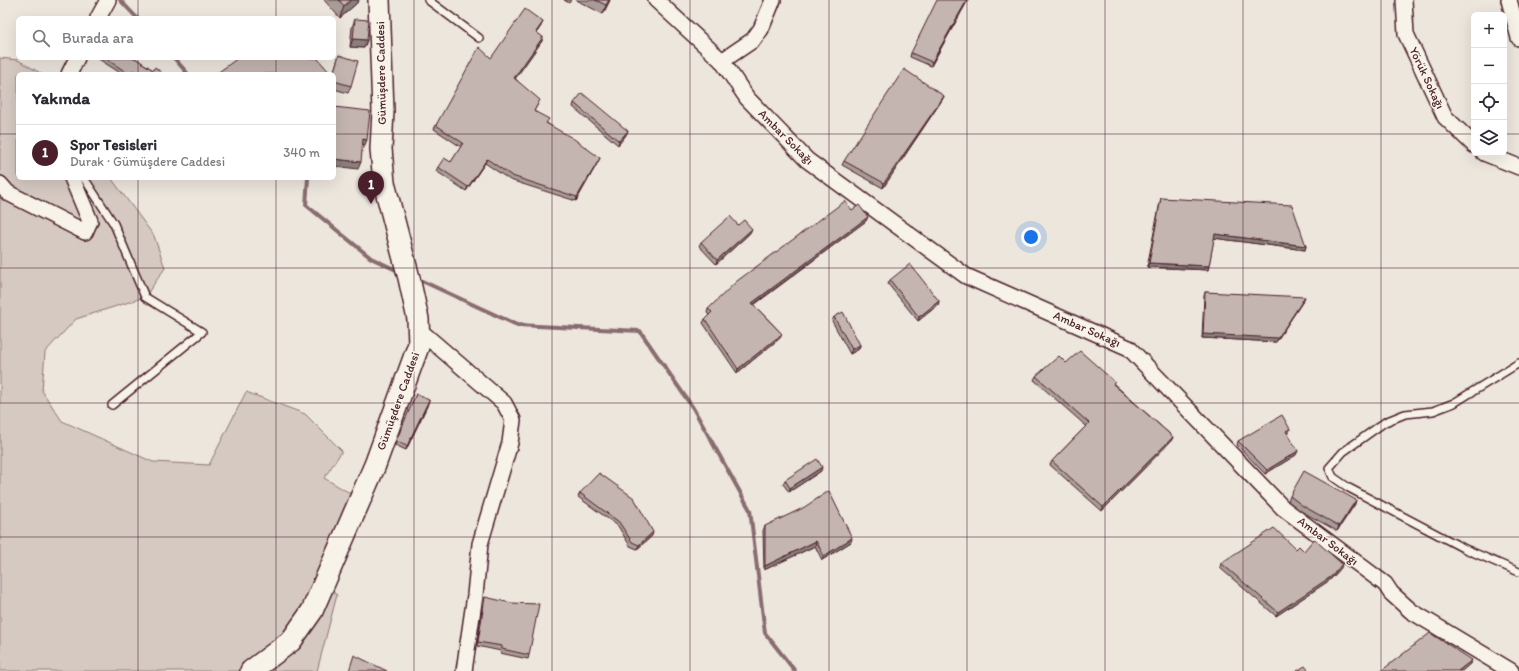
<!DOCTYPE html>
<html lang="tr">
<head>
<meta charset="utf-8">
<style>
	body { margin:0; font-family:Itim,sans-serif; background:#f7f7f7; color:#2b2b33 }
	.controls { position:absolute; right:12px; top:12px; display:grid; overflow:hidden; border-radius:6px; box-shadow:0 4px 16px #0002 }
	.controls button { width:36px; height:36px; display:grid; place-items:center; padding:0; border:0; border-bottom:1px solid #e1e1e2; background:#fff; color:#2b2b33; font:20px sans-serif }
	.you { position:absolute; left:1031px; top:237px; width:14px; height:14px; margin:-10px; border:3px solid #fff; border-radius:50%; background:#1a73e8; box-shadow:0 0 0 6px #1a73e833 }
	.badge { display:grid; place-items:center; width:26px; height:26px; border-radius:50%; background:#4a1f2b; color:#fff; font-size:13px; font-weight:700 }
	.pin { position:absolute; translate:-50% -33px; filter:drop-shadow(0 1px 2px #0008) }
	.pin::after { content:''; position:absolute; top:21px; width:14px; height:12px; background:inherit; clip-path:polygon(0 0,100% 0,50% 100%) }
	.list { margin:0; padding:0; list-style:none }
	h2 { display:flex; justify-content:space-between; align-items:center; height:52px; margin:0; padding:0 16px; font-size:17px }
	h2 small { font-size:13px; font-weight:400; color:#7c7c81 }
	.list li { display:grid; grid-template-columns:26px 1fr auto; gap:12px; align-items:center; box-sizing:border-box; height:56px; padding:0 16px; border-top:1px solid #e1e1e2 }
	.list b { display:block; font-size:15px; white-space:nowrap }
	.list p { margin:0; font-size:13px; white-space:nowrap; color:#7c7c81 }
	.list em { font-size:13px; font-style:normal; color:#7c7c81 }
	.icon { flex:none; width:22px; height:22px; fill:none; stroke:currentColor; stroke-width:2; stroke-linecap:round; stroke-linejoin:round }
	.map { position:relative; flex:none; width:1519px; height:671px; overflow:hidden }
	.search { position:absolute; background:#fff; box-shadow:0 4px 16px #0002; left:16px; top:16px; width:320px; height:44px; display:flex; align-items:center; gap:10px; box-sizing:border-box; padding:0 14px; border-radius:6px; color:#7c7c81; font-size:15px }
	.panel { position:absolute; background:#fff; box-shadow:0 4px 16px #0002; left:16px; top:72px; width:320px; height:108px; border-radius:6px }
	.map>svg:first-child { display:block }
	.green { fill:#d5c9c2; stroke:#907476 }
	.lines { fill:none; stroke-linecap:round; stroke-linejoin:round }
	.stream { stroke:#896c6f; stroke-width:4 }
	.lane-casing { stroke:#4a1f2b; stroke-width:10 }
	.street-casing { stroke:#4a1f2b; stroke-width:18 }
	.secondary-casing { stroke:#4a1f2b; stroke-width:24 }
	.lane { stroke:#f7f3e8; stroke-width:7 }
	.street { stroke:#f7f3e8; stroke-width:15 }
	.secondary { stroke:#f7f3e8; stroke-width:21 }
	.wall { fill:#a99c97; stroke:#4a1f2b }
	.shaded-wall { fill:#897f7b; stroke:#4a1f2b }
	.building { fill:#c4b5b0; stroke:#4a1f2b }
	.grid { fill:none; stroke:#4a1f2b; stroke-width:1; stroke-opacity:0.55 }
	.labels { text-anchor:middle; stroke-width:3; stroke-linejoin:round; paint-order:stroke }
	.street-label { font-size:12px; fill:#4a1f2b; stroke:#f7f3e8 }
</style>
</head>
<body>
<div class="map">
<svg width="1519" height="671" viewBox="0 0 1519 671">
	<rect width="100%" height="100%" fill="#ece6dd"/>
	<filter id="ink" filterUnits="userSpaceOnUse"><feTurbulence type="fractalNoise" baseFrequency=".025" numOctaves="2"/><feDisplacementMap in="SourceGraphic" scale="8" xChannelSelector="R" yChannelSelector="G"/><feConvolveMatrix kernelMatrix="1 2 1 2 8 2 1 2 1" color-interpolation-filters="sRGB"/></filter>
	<g filter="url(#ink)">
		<polygon class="green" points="0,58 18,60 42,74 18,74 18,178 111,178 154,236 165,268 145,297 76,319 45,352 42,391 62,421 153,462 209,465 246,392 305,414 342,451 324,478 355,496 317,579 337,595 317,671 0,671"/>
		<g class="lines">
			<g class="stream">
				<polyline points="120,0 137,18"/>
				<polyline points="174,58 188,74"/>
				<polyline points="308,178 306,205 371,258 396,270"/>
				<polyline points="422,281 517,325 640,331 693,408 750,510 765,633 795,671"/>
			</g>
			<defs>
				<g id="lane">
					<polyline points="428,0 479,38"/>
					<polyline points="84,178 114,224 145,297 202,332 112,405"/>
					<polyline points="1519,363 1454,403 1433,411 1405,414 1385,422 1343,452 1329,468 1333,477 1349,488 1463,548 1519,572"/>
				</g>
				<g id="street">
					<polyline points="656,0 722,61 747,98 807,160 966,276 1129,348 1283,508 1385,584 1391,593 1411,611 1511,671"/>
					<polyline points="1404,0 1406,34 1445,117 1474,145"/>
					<polyline points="1509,0 1519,38"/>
					<polyline points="98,18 108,0"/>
					<polyline points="722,61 753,40 761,29 773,0"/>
					<polyline points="69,74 77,58"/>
					<polyline points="1484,153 1519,167"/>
					<polyline points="0,184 8,193 85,232 90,221 72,178"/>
					<polyline points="418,329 504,403 513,420 510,443 480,544 475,595 464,671"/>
				</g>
				<polyline id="secondary" points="251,671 291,641 312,611 375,465 419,344 418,319 409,278 384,183 381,149 383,111 379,0"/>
			</defs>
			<use href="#lane" class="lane-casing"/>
			<use href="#street" class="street-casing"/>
			<use href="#secondary" class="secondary-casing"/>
			<use href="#lane" class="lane"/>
			<use href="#street" class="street"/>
			<use href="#secondary" class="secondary"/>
		</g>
		<g class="wall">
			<polygon points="324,0 359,0 358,2 340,18"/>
			<polygon points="564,0 571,0 569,3"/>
			<polygon points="576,0 610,0 603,14"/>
			<polygon points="968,0 931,66 910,57 911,53"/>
			<polygon points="355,19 367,40 364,48 350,47 352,27"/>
			<polygon points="541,26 537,32 542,41 515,78 538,104 534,111 547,123 598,162 576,201 510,180 485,163 466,191 436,171 438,167 451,162 461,147 434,129 436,125 491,58"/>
			<polygon points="339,55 351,86 348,93 334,89 334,74 333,74"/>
			<polygon points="97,58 135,58 153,70 163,74 122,74"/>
			<polygon points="944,96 942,100 883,188 842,165 844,161"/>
			<polygon points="574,103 626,135 618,145 573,107"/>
			<polygon points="1161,198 1306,246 1305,250 1214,238 1208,270 1147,267 1160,202"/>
			<polygon points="852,210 866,221 754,305 782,334 780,338 737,373 703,323 705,319 709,315 707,313 708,309"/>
			<polygon points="738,225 750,233 716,264 699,246 701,242"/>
			<polygon points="890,280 939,301 938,305 918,321 888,284"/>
			<polygon points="1205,292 1303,301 1276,342 1202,338 1204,296"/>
			<polygon points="834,317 860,345 859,349 850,354 832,321"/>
			<polygon points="1066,363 1114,384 1173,437 1171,441 1102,511 1050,465 1052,461 1086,426 1034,380 1036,376"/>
			<polygon points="416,394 428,404 406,450 395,445"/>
			<polygon points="1290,429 1288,433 1287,433 1296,455 1265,474 1237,445 1238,441"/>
			<polygon points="821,471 789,492 783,484 785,480"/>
			<polygon points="580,493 652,536 637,549 630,546 618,526 578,497"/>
			<polygon points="1290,496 1355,504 1337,531 1301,511 1288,501"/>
			<polygon points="765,526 851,542 822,560 815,546 764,570 763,530"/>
			<polygon points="1296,549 1304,551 1341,568 1330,580 1276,616 1220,568 1221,563"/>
			<polygon points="485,597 529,655 528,659 500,653 501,651 477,646 483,601"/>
		</g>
		<g class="shaded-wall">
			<polygon points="351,0 359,0 358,2 340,18 344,6"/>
			<polygon points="609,0 610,0 603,14 606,5"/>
			<polygon points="967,0 968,0 931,66 932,62"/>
			<polygon points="543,22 541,26 534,36 536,32"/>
			<polygon points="543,37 542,41 513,82 514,78"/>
			<polygon points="353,39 367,40 364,48 350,47"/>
			<polygon points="944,96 942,100 883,188 884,183"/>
			<polygon points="628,131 626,135 618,145 619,141"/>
			<polygon points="363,139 367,140 364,147 361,147"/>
			<polygon points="600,158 598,162 576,201 577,197"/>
			<polygon points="334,159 361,162 358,169 334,166"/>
			<polygon points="487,159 485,163 466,191 468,187"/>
			<polygon points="868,217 866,221 750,307 752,303"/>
			<polygon points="752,229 750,233 716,264 717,260"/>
			<polygon points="1215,234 1306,246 1305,250 1213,238"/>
			<polygon points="1149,263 1209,266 1208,270 1147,267"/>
			<polygon points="1305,297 1303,301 1276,342 1202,338 1203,334"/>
			<polygon points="939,301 938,305 918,321 919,317"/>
			<polygon points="782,334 780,338 737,373 738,369"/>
			<polygon points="860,345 859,349 850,354 852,349"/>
			<polygon points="429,400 428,404 406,450 407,446"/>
			<polygon points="1290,429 1288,433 1284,435 1286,431"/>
			<polygon points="1173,437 1171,441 1102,511 1103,507"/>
			<polygon points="1298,451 1296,455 1265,474 1267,470"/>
			<polygon points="822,467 821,471 789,492 790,488"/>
			<polygon points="1356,500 1355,504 1337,531 1339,526"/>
			<polygon points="653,532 652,536 637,549 639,545"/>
			<polygon points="852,538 851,542 822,560 824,556"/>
			<polygon points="816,541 815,546 764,570 765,566"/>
			<polygon points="1342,564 1341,568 1330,580 1276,616 1278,612"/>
			<polygon points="1472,660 1470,664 1462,671 1458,671"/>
		</g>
		<g class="building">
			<polygon points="339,0 351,0 344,6"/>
			<polygon points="595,0 609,0 606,5"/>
			<polygon points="937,0 967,0 932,62 911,53"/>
			<polygon points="525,9 543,22 536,32 543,37 514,78 540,100 534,111 549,119 546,123 574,139 600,158 577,197 512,176 487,159 468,187 438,167 444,158 451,162 463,143 436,125 479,47 491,58"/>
			<polygon points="355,19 369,20 367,40 353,39"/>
			<polygon points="339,55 358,61 351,86 334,81 334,74 333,74"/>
			<polygon points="105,58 135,58 153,70 155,67 163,74 137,74 133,70 130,74 129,74"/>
			<polygon points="238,58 317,58 331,74 216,74"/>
			<polygon points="904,69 944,96 884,183 844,161"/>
			<polygon points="582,93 628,131 619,141 574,103"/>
			<polygon points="334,107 370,111 367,140 363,139 361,162 334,159"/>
			<polygon points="1161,198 1292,205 1306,246 1215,234 1209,266 1149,263"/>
			<polygon points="845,201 852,210 859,205 868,217 752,303 782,334 738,369 705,319 712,312 708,309 737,281"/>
			<polygon points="730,216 738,225 744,220 752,229 717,260 701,242"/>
			<polygon points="910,264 939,301 919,317 890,280"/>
			<polygon points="1205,292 1305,297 1278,338 1203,334"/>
			<polygon points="843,312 860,345 852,349 834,317"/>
			<polygon points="1080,351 1115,382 1113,384 1173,437 1103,507 1052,461 1089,423 1036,376 1059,356 1066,363"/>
			<polygon points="416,394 429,400 407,446 396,441"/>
			<polygon points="1282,415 1290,429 1286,431 1298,451 1267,470 1238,441"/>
			<polygon points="817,459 822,467 790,488 785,480"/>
			<polygon points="1304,471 1356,500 1339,526 1303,506 1290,496"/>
			<polygon points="599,473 634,498 653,532 639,545 632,542 619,522 580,493"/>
			<polygon points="829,491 852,538 824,556 816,541 765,566 765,526 803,508"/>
			<polygon points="1274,528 1296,549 1299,546 1304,551 1314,539 1342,564 1332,576 1278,612 1221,563"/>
			<polygon points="485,597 511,603 539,604 529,655 502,649 502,646 478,642"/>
			<polygon points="1430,633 1472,660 1458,671 1381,671"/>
			<polygon points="354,655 387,671 349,671"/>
			<polygon points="1305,666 1309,671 1297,671"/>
		</g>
	</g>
	<path class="grid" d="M138,0V18M276,0V18M414,0V671M552,0V671M690,0V671M829,0V671M967,0V671M1105,0V671M1243,0V671M1381,0V671M138,58V74M276,58V74M0,134H18M334,134H1474M1504,134H1519M138,178V671M276,178V671M0,268H1519M0,403H1519M0,537H1519"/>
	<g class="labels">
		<g class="street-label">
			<text transform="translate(381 73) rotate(-91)" y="4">Gümüşdere Caddesi</text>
			<text transform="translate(1427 78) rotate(65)" y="4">Yörük Sokağı</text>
			<text transform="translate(786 137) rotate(45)" y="4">Ambar Sokağı</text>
			<text transform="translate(1087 329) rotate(24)" y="4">Ambar Sokağı</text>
			<text transform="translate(398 401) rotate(-70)" y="4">Gümüşdere Caddesi</text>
			<text transform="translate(1328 541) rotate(37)" y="4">Ambar Sokağı</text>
		</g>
	</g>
</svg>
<div class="controls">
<button>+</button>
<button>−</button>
<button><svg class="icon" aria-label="locate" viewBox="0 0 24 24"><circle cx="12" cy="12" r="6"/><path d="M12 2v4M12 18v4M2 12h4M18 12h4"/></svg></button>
<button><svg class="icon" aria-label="layers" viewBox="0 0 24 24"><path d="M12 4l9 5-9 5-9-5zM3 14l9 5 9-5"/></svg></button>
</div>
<div class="you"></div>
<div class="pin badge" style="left:371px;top:204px">1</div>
<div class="search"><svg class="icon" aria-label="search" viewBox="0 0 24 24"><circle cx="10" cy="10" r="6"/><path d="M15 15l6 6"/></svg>Burada ara</div>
<section class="panel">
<h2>Yakında<small></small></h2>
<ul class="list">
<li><span class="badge">1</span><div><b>Spor Tesisleri</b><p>Durak · Gümüşdere Caddesi</p></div><em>340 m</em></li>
</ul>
</section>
</div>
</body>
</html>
